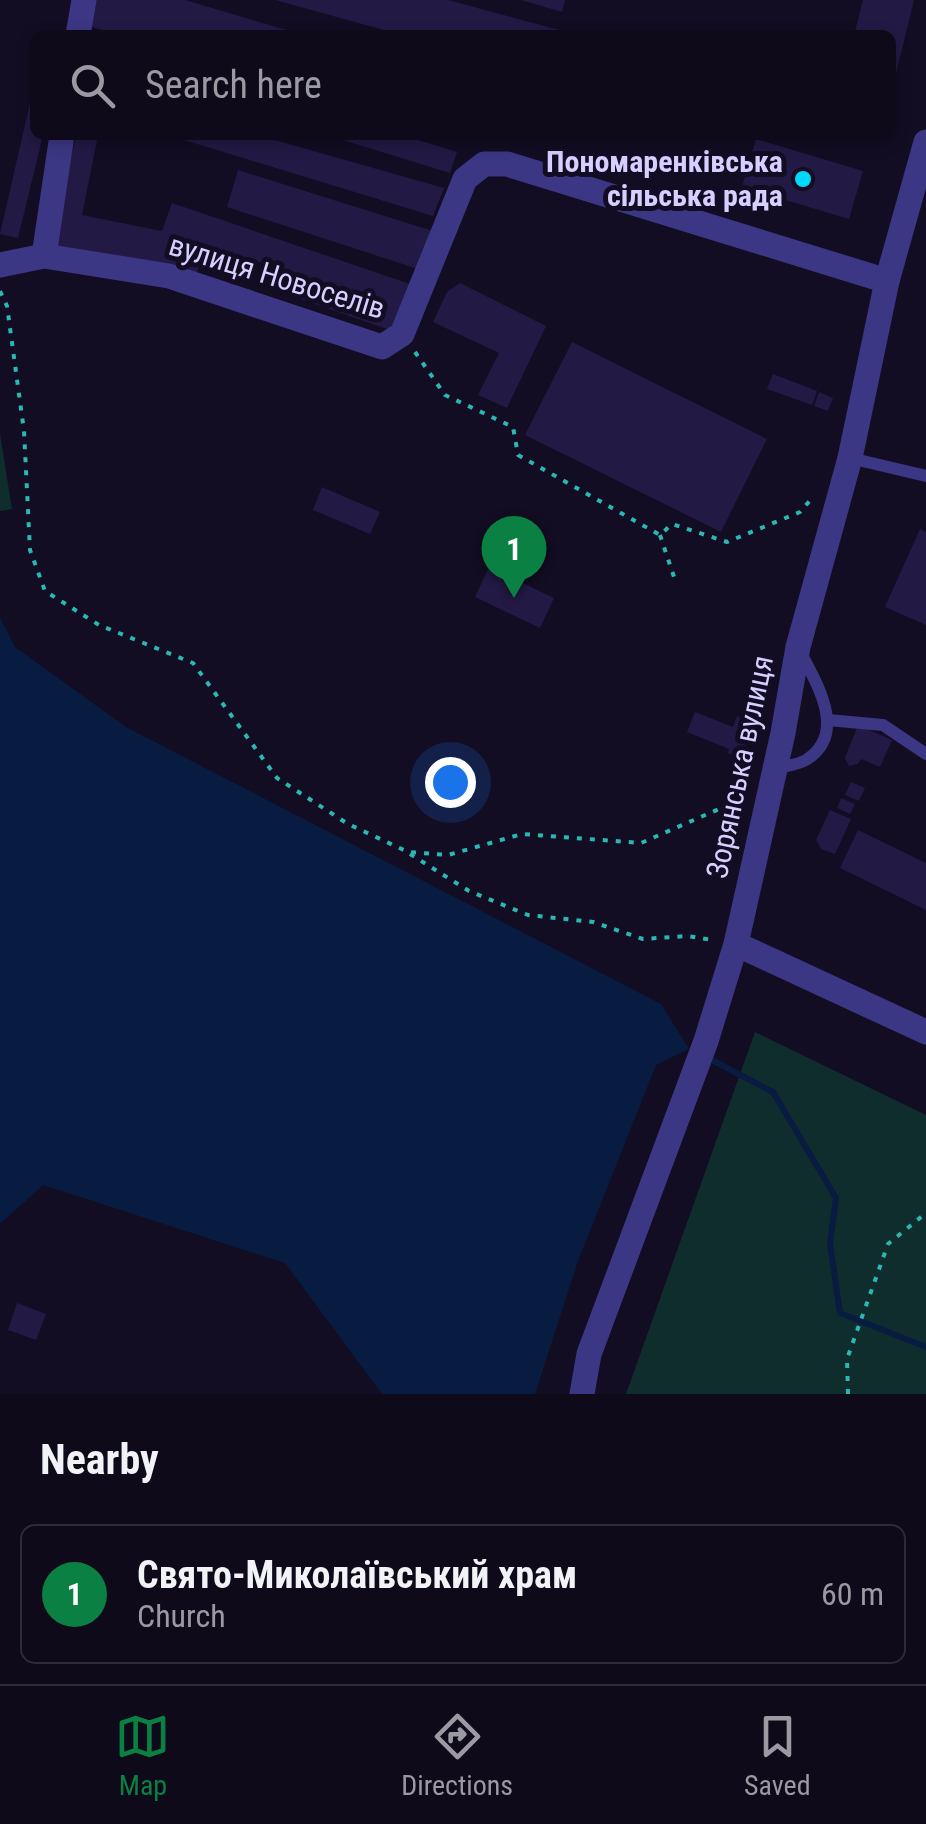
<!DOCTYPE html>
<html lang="en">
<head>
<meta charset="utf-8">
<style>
	body { margin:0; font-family:"Roboto Condensed",sans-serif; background:#171323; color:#f1f3f6 }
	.you { position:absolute; left:450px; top:782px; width:35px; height:35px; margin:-25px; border:8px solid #fff; border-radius:50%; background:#1a73e8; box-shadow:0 0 0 15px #1a73e833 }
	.badge { display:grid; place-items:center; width:65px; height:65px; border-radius:50%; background:#0b8043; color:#fff; font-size:32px; font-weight:700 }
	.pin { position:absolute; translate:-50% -82px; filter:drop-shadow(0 2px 5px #0008) }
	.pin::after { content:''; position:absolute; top:52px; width:35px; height:30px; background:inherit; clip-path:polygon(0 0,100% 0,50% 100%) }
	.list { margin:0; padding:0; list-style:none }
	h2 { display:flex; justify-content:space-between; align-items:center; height:130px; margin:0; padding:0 40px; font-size:42px }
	h2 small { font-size:32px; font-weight:400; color:#9b9aa2 }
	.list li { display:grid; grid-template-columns:65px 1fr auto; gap:30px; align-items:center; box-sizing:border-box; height:140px; margin:0 20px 20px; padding:0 20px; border:2px solid #2e2b39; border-radius:15px }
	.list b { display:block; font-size:38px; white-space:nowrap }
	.list p { margin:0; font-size:32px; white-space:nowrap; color:#9b9aa2 }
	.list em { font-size:32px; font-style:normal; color:#9b9aa2 }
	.icon { flex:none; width:55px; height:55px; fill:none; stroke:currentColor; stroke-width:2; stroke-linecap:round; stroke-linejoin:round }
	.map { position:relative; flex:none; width:926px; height:1394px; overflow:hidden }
	.search { position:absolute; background:#0e0a1a; box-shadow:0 5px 15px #0003; left:30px; right:30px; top:30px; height:110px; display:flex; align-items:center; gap:25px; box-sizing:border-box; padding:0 35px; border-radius:15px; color:#9b9aa2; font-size:38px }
	.sheet { height:290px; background:#0e0a1a }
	nav { display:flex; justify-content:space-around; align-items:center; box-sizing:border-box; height:140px; border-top:2px solid #2e2b39; background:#0e0a1a; font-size:28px; color:#9b9aa2 }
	nav a { display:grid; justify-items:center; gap:5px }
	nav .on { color:#0b8043 }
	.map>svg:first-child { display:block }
	.green { fill:#102d2d }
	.water { fill:#081b41 }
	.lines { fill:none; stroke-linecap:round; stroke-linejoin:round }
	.stream { stroke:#081b41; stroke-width:6 }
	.building { fill:#231945 }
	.path { stroke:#2ab8b4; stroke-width:4; stroke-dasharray:5 8; stroke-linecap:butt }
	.service { stroke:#3c3784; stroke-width:12 }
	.minor { stroke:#3c3784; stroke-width:25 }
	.poi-dot { fill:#00dafa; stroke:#120d23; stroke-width:4 }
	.labels { text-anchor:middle; stroke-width:10; stroke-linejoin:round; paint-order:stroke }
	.poi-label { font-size:30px; font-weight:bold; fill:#d6cfff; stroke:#120d23; text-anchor:end }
	.street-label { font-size:30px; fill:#d6cfff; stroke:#120d23 }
</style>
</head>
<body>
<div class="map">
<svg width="926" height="1394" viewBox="0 0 926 1394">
	<rect width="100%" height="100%" fill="#120d23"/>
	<g class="green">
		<polygon points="0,434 12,509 0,511"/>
		<polygon points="755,1032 926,1115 926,1394 626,1394"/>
	</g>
	<polygon class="water" points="0,618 15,647 126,727 661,1004 689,1049 656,1065 578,1261 535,1394 382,1394 285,1263 43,1185 0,1224"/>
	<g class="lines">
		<polyline class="stream" points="708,1058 773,1092 836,1198 830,1244 840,1313 926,1347"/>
	</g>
	<g class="building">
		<polygon points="91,0 185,0 303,35 120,35 84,25"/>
		<polygon points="275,0 448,0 559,30 557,35 402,35"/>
		<polygon points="521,0 565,0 562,12"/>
		<polygon points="863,0 914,0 892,90 891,35 854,35"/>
		<polygon points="33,90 35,135 43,135 18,238 0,234"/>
		<polygon points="76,135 98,135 82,215 162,231 172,203 410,284 390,330 274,290 280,268 203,246 197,274 52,246"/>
		<polygon points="168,135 257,135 444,188 433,216"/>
		<polygon points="402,135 457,152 450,173 330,136"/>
		<polygon points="756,139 863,171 849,219 742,187"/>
		<polygon points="238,170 436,232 421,270 227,207"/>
		<polygon points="460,283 546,326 507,408 478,395 499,353 433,322 447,292"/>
		<polygon points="572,342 767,439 721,532 525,435"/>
		<polygon points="773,374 817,391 812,405 767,389"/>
		<polygon points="819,392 833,398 828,411 814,406"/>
		<polygon points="322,487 380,512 370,534 313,510"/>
		<polygon points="920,529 926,532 926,625 885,607"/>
		<polygon points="489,567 554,598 540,628 475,597"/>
		<polygon points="695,712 733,727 737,716 755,723 741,759 728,753 729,749 687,732"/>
		<polygon points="858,725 892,740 880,767 861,759 858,764 849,766 845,758"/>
		<polygon points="851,782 865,788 859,801 845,795"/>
		<polygon points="841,798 855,804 850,814 837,808"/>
		<polygon points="830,810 851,819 835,854 821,849 816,840"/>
		<polygon points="858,830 926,863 926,910 840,868"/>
		<polygon points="17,1303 46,1314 36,1340 8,1330"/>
	</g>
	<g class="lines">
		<g class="path">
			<polyline points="0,291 7,306 24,431 30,550 45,591 99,625 193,663 277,778 348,824 408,852 448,855 522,834 641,843 742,799"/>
			<polyline points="415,352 445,395 513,427 518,455 660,535 672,524 727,542 800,512 812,498"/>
			<polyline points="660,535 675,580"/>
			<polyline points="410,854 469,891 528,915 593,922 643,939 687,936 712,940"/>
			<polyline points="848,1394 847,1359 888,1244 926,1213"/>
		</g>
		<g class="service">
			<polyline points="850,458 926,476"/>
			<polyline points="828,720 883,725 926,754"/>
			<path d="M775,769C784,766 798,765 806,760C848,734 817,684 801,653"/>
		</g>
		<g class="minor">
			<polyline points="78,35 84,0"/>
			<polyline points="44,256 62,135"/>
			<polyline points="0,265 44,256 169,276 382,347 402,334 465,179 484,164 507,164 887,281"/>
			<polyline points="736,944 926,1032"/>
			<polyline points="582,1394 589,1354 706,1041 736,944 783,733 798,647 850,458 887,281 926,142"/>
		</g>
	</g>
	<circle class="poi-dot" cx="803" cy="179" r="10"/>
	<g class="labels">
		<g class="poi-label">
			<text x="783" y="172">Пономаренківська<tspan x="783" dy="34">сільська рада</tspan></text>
		</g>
		<g class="street-label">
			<text transform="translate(277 277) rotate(17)" y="10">вулиця Новоселів</text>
			<text transform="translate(740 767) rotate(-78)" y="10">Зорянська вулиця</text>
		</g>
	</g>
</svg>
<div class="you"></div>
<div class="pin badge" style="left:514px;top:598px">1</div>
<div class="search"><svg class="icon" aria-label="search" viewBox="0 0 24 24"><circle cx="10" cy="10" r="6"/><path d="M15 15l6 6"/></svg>Search here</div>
</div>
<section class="sheet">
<h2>Nearby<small></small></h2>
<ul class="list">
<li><span class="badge">1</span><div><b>Свято-Миколаївський храм</b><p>Church</p></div><em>60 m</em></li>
</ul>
</section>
<nav>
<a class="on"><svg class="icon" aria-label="map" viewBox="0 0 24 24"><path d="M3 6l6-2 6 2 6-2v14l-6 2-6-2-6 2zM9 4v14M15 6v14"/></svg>Map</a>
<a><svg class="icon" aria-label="directions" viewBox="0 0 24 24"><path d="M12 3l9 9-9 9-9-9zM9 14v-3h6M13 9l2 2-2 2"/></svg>Directions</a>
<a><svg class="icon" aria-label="saved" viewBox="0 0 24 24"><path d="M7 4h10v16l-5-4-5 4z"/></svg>Saved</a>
</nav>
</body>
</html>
